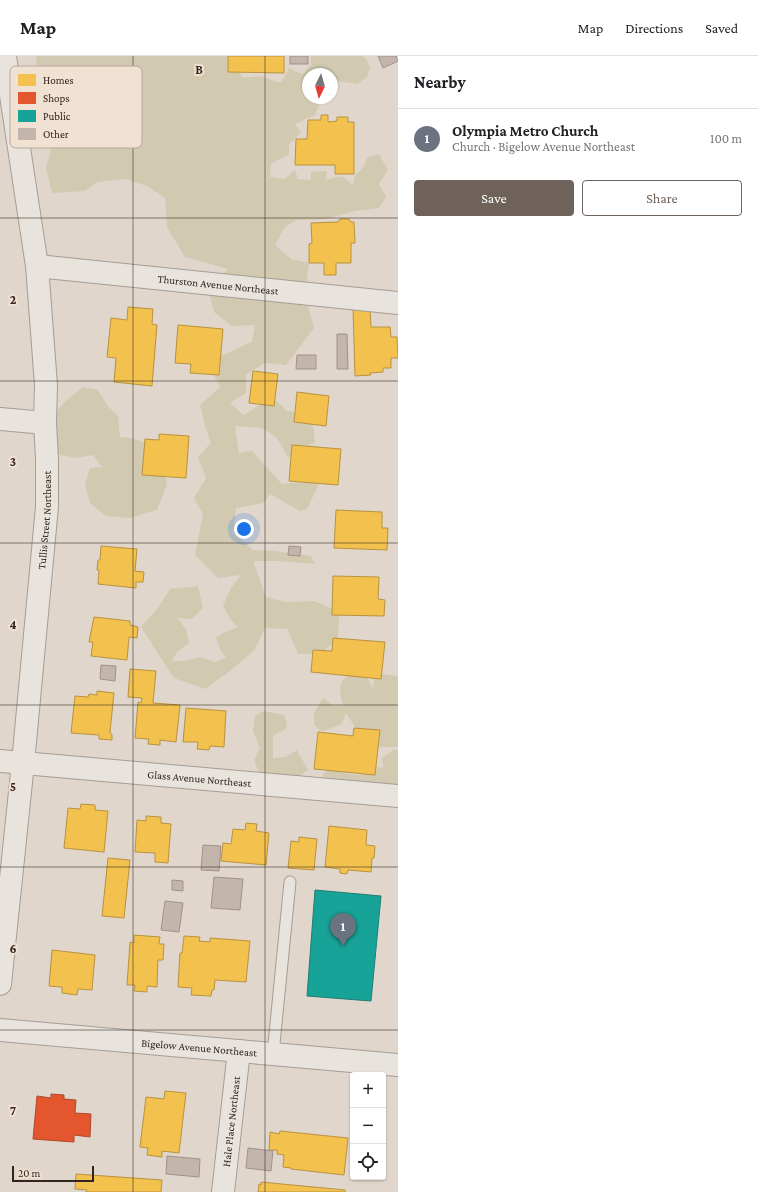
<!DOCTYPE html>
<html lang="en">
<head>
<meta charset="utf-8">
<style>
	body { margin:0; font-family:"Crimson Pro",serif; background:#f6f6f6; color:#202124 }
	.controls { position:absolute; right:12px; bottom:12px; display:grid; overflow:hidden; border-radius:4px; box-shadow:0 1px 3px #0004 }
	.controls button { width:36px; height:36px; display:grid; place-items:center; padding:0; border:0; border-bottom:1px solid #e0e0e0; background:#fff; color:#202124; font:20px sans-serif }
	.compass { position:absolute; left:302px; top:12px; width:36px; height:36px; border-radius:50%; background:#fff; box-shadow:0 1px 3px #0004; rotate:185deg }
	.scale { position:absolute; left:12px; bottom:10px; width:82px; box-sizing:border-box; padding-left:4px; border:2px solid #32241e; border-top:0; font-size:11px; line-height:14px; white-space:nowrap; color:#32241e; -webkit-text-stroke:3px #f1e1d2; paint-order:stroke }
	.you { position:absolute; left:244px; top:473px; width:14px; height:14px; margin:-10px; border:3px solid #fff; border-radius:50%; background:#1a73e8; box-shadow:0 0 0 6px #1a73e833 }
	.badge { display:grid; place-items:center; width:26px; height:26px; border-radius:50%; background:#6f625b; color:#fff; font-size:13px; font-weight:700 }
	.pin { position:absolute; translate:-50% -33px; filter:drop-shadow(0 1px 2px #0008) }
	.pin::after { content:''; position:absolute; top:21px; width:14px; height:12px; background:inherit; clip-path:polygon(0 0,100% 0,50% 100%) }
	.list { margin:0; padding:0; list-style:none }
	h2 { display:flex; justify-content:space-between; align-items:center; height:52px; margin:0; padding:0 16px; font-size:17px }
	h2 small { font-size:13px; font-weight:400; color:#757577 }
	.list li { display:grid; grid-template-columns:26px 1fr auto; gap:12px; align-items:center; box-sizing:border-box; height:60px; padding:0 16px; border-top:1px solid #e0e0e0 }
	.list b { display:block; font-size:15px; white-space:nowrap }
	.list p { margin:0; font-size:13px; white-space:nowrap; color:#757577 }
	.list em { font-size:13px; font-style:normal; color:#757577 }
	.actions { display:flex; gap:8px; padding:12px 16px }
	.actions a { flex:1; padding:9px 0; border:1px solid #6f625b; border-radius:4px; text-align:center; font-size:14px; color:#6f625b }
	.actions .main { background:#6f625b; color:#fff }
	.icon { flex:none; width:22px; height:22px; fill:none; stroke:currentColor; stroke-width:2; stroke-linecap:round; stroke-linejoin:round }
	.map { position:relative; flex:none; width:398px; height:1136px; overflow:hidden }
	header { display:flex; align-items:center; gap:24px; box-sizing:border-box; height:56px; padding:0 20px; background:#fff; border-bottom:1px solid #e0e0e0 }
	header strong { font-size:19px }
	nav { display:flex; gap:22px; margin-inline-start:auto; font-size:14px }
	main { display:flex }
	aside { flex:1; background:#fff }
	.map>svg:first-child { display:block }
	.green { fill:#d1cab0 }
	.homes { fill:#f2c14e; stroke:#b89240 }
	.shops { fill:#e4572e; stroke:#af4829 }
	.public { fill:#17a398; stroke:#1f7d73 }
	.building { fill:#c3b4ac; stroke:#a0928b }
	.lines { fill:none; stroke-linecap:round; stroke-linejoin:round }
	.lane-casing { stroke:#a59c95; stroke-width:13 }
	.street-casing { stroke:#a59c95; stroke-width:24 }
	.lane { stroke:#e8e3dc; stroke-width:11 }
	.street { stroke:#e8e3dc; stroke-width:22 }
	.grid { fill:none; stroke:#32241e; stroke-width:1; stroke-opacity:0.55 }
	.labels { text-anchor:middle; stroke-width:4; stroke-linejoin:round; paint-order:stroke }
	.street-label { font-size:11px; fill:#32241e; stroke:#f1e1d2 }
	.key { fill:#f1e1d2; stroke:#b8a89c; stroke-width:1 }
	.key-label { font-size:11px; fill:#32241e }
	.grid-label { font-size:13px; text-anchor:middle; font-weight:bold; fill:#32241e; stroke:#f1e1d2; stroke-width:4; stroke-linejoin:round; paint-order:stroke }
</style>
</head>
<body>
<header>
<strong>Map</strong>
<nav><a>Map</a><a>Directions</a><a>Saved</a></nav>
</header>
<main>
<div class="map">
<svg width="398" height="1136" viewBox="0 0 398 1136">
	<rect width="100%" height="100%" fill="#e0d6cb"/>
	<g class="green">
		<polygon points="36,0 234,0 232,6 243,22 260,20 281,27 289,12 302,18 311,9 311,0 362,0 366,3 370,12 367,21 357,28 332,24 332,18 308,18 308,42 320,42 321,45 315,59 295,68 301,77 289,88 289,98 271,108 270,121 285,123 295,114 298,123 311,124 311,116 327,115 326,124 342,120 353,129 354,121 364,110 367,102 379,98 388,114 379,128 386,141 379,152 355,155 326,163 296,164 285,171 275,189 291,203 309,207 306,229 287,247 308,250 314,272 286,309 264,307 246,319 246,337 230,347 244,359 272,341 286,354 312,361 315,386 288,402 277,382 262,372 235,370 239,397 252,395 282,428 302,426 320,426 307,453 300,455 270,438 264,447 236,452 233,476 253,494 275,495 311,500 315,508 277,505 253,505 266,541 286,546 315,545 339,556 338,584 319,598 298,598 287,573 265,572 255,593 235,611 205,633 174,622 141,571 157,553 170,533 198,530 203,552 192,563 177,562 186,573 189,587 177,596 172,605 185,605 200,601 215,606 226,601 221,595 216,582 225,576 238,571 231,564 223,550 231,532 241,519 218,522 195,499 203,458 194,442 206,422 198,401 211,387 205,370 200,349 220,331 214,319 221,300 252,286 255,269 232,270 214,256 208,233 228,213 185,201 167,171 165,142 147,130 125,123 97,126 85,135 52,137 46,112 52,91 53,67 39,40"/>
		<polygon points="83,331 98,334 107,349 118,360 120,381 131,382 149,388 162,407 167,429 157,454 130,462 106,460 90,447 85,428 90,412 102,411 93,399 77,402 60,399 51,381 53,358 69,342"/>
		<path d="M353,616L365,617L373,632L375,617L398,620V691H384L366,688L346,657L341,669L322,675L314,669V657L323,642L333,649L343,650C339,631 337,627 353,616Z"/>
		<polygon points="264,655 284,659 287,668 286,673 273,680 273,702 286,701 297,694 308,714 296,722 259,717 254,704 260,692 253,675 255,660"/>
		<path d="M393,694H398V732L324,723L323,718L328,714C344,715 362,727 374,710L383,712L382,702Z"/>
	</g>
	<g class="homes">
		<polygon points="228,0 284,0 284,17 228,16"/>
		<polygon points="321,59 328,59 328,66 337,65 337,61 348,61 348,66 354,66 354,118 335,118 335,109 295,109 296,83 307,83 308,64 321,64"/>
		<polygon points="340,163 349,163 351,166 354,166 355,187 351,187 351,207 336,207 336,219 324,219 324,207 309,207 309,188 312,187 311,167 338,166"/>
		<polygon points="128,251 153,253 152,268 157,269 152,330 114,326 116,302 107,301 111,262 127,264"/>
		<polygon points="353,253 370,253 371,271 390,271 391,281 397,281 398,302 391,302 391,312 383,312 383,316 370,317 371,319 355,320"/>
		<polygon points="178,269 223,273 219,319 190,317 191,308 175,307"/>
		<polygon points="253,315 278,318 274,350 249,347"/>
		<polygon points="297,336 329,340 326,370 294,366"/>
		<polygon points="159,378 189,380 186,422 142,419 145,383 159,384"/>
		<polygon points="292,389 341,393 338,429 289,425"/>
		<polygon points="336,454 382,456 382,472 388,472 387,494 334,492"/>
		<polygon points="101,490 137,493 135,515 144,516 143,526 136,526 136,532 98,528 99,514 97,514 98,504 100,504"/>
		<polygon points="333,520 379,521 378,543 385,544 384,560 332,559"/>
		<polygon points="94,561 130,565 130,569 138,571 137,582 129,581 127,604 91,600 93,586 89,586"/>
		<polygon points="333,582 385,586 381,623 311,616 313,594 332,595"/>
		<polygon points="130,613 156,615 153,647 180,649 176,686 160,684 160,689 148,688 149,683 135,682 138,646 141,647 142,642 128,641"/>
		<polygon points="97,635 114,637 110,676 112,679 112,684 99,683 99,679 71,677 75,640 88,641 89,638 97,639"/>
		<polygon points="186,652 226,655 224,691 210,690 209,694 197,693 198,686 183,686"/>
		<polygon points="354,672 380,674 375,719 314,713 318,676 353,680"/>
		<polygon points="81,748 95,749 95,754 108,755 104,796 64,792 68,752 80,753"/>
		<polygon points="146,760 161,761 161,767 171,768 168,807 155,806 155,797 135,796 137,764 146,765"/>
		<polygon points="246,767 257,768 256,775 269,777 266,809 221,805 223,787 231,788 233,773 245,774"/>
		<polygon points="329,770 367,774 366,789 375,790 374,802 372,802 371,816 348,814 347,818 340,817 340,813 325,811"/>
		<polygon points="299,781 317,783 314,814 288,812 291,785 299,786"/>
		<polygon points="108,802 130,804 124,862 102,860"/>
		<polygon points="134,879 160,881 159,888 164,888 163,904 158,904 157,931 147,930 147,936 134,935 135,929 127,929 130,886 134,887"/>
		<polygon points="184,880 200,881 199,885 210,886 210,882 250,885 246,926 215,924 214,934 212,934 211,940 191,939 192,932 178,931 180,897 182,897"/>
		<polygon points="52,894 95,899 92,934 78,933 77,939 62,937 62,931 49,930"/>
		<polygon points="165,1035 186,1037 179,1097 162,1095 162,1101 147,1099 148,1092 140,1091 146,1041 164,1043"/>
		<polygon points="280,1075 348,1082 344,1119 291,1113 291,1112 283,1111 284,1099 277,1098 277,1094 269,1094 270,1076 279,1078"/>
		<polygon points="76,1118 162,1124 161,1136 86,1136 87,1134 75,1133"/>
		<polygon points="261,1126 345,1134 345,1136 258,1136 259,1128 261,1129"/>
	</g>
	<polygon class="shops" points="51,1038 64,1039 64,1043 76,1044 75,1057 91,1058 90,1081 74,1079 74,1086 33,1083 37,1040 51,1042"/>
	<polygon class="public" points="315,834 381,840 371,945 307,940"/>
	<g class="building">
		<rect x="290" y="0" width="18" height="8"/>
		<polygon points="378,0 396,0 398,5 383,12"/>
		<polygon points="337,278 347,278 348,313 337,313"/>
		<polygon points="297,299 316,299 316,313 296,313"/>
		<polygon points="289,490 301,491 300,500 288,499"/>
		<polygon points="101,609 116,610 115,625 100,623"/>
		<polygon points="203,789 221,790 219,815 201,814"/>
		<polygon points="214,821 243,823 240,854 211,852"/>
		<polygon points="172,824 183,825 183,835 172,834"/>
		<polygon points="165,845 183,847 179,876 161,874"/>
		<polygon points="248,1092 273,1095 271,1115 246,1112"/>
		<polygon points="167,1100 200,1103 199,1121 166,1118"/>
	</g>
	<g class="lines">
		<defs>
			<polyline id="lane" points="273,998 290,826"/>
			<g id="street">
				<path id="s1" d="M37,210L398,247"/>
				<polyline points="0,363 45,367"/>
				<path id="s2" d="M0,705L398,740"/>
				<path id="s3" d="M0,928L23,707L45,472L47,451V403L45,367L46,329L37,210L5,0"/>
				<path id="s4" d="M0,974L398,1009"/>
				<path id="s5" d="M223,1136L239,995"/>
			</g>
		</defs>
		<use href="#lane" class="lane-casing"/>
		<use href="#street" class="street-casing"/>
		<use href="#lane" class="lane"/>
		<use href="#street" class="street"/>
	</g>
	<path class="grid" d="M133,0V1136M265,0V1136M0,162H398M0,325H398M0,487H398M0,649H398M0,811H398M0,974H398"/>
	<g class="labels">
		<g class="street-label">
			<text dy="4" stroke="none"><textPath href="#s1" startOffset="182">Thurston Avenue Northeast</textPath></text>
			<text dy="4" stroke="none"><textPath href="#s3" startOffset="466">Tullis Street Northeast</textPath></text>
			<text dy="4" stroke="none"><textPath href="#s2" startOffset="200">Glass Avenue Northeast</textPath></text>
			<text dy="4" stroke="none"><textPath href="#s4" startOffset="200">Bigelow Avenue Northeast</textPath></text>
			<text dy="4" stroke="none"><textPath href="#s5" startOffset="71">Hale Place Northeast</textPath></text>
		</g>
	</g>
	<rect x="10" y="10" width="132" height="82" rx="6" class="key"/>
	<rect x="18" y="18" width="18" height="12" fill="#f2c14e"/>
	<rect x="18" y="36" width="18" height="12" fill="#e4572e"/>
	<rect x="18" y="54" width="18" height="12" fill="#17a398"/>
	<rect x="18" y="72" width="18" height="12" fill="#c3b4ac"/>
	<g class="key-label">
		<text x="43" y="28">Homes</text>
		<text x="43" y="46">Shops</text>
		<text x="43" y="64">Public</text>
		<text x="43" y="82">Other</text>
	</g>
	<g class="grid-label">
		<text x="199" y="18">B</text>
		<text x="13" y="248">2</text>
		<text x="13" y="410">3</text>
		<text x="13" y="573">4</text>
		<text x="13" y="735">5</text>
		<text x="13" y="897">6</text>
		<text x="13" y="1059">7</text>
	</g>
</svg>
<div class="controls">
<button>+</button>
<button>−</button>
<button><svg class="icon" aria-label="locate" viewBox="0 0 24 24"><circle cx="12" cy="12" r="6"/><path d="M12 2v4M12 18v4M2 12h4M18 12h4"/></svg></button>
</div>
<svg class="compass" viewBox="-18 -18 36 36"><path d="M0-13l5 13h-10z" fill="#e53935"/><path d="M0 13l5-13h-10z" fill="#757577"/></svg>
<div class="scale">20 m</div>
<div class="you"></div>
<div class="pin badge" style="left:343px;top:890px;background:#6b7280">1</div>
</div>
<aside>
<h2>Nearby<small></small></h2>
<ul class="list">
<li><span class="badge" style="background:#6b7280">1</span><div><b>Olympia Metro Church</b><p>Church · Bigelow Avenue Northeast</p></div><em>100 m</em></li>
</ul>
<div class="actions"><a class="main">Save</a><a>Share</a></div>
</aside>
</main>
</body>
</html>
